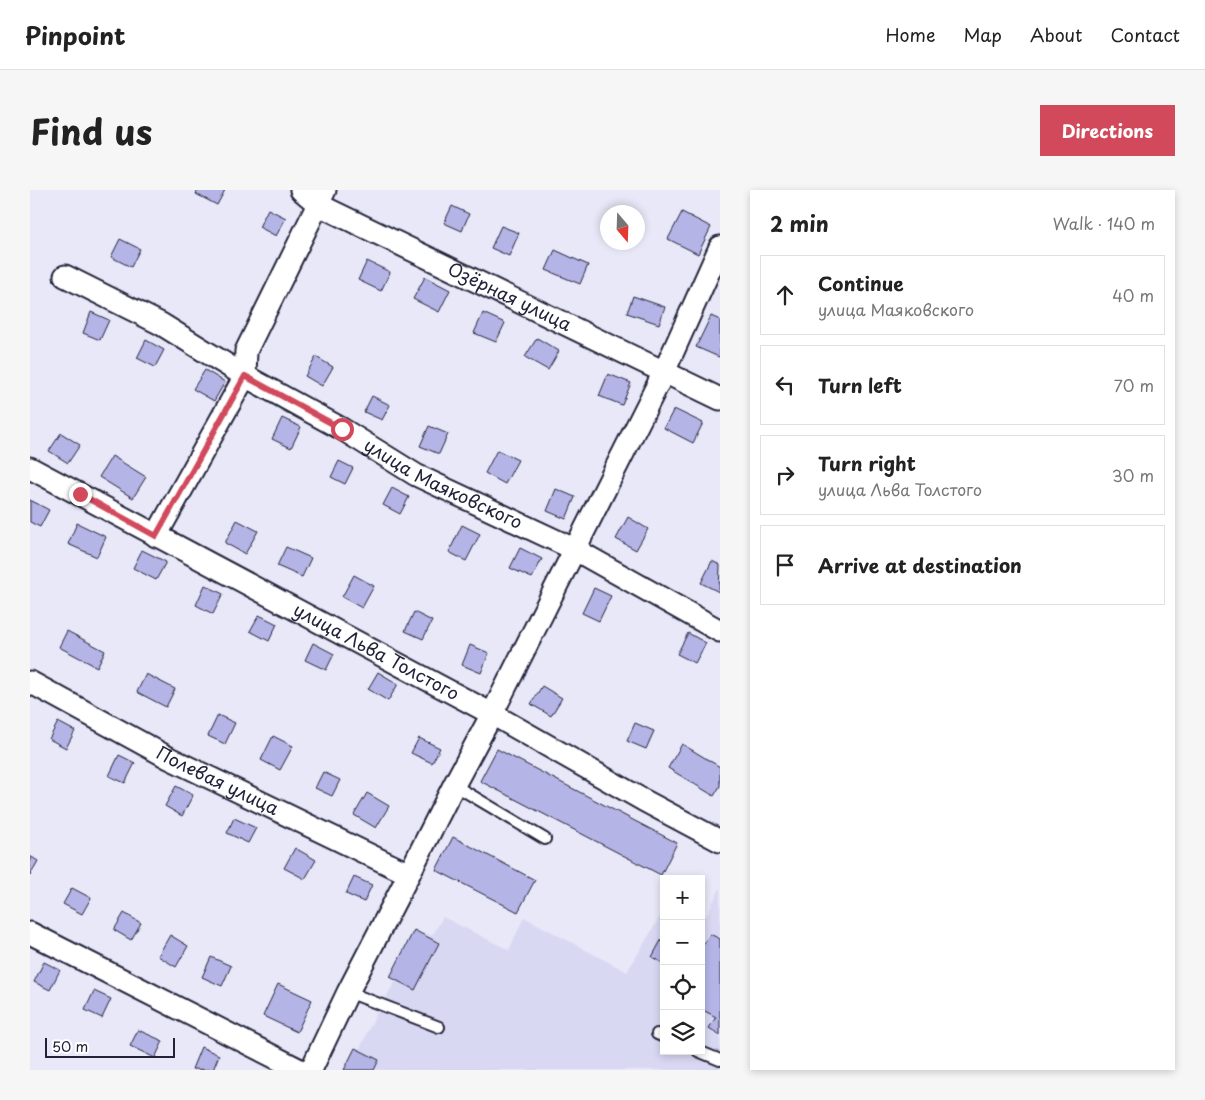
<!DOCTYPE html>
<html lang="en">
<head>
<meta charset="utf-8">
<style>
	body { margin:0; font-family:"Playpen Sans",sans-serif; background:#f6f6f6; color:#222 }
	.controls { position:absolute; right:15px; bottom:15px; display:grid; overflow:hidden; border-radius:0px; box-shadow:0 2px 8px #0003 }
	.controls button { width:45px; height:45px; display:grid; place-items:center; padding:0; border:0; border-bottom:1px solid #e0e0e0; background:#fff; color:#222; font:25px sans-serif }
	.compass { position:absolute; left:570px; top:15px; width:45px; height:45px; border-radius:50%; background:#fff; box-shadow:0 2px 8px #0003; rotate:161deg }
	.scale { position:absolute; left:15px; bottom:12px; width:130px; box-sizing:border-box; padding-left:5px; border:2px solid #22223b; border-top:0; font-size:14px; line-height:18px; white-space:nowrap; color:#22223b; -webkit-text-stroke:4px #fff; paint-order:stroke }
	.stop { position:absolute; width:15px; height:15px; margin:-11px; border:4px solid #d1495b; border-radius:50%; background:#fff }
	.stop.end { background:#d1495b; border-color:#fff; box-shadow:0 1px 5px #0008 }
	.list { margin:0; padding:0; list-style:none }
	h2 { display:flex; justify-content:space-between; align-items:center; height:65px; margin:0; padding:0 20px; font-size:21px }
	h2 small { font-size:16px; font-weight:400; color:#767676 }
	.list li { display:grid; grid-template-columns:32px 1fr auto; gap:15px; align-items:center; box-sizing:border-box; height:80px; margin:0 10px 10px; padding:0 10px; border:1px solid #e0e0e0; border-radius:0px }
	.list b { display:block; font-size:19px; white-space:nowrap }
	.list p { margin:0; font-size:16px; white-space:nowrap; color:#767676 }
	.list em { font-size:16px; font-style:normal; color:#767676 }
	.icon { flex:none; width:28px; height:28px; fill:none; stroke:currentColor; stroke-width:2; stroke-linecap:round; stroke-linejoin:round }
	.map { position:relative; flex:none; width:690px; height:880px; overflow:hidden; border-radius:0px }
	header { display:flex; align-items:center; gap:30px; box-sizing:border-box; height:70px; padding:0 25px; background:#fff; border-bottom:1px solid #e0e0e0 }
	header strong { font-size:24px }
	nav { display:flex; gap:28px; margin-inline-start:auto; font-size:18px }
	.intro { display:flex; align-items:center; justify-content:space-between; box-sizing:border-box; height:120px; padding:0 30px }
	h1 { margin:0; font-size:35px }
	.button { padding:12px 22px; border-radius:0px; background:#d1495b; color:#fff; font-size:18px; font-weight:700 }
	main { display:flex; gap:30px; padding:0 30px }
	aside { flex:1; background:#fff; border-radius:0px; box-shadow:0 2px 8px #0003 }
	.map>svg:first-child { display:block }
	.built { fill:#d8d8f3 }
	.building { fill:#b4b4e6; stroke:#22223b }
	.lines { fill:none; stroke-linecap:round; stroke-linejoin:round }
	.service-casing { stroke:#22223b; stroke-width:14 }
	.minor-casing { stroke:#22223b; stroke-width:25 }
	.service { stroke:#fff; stroke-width:10 }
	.minor { stroke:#fff; stroke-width:21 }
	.route { stroke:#d1495b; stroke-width:6 }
	.labels { text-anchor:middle; stroke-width:5; stroke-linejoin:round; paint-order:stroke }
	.street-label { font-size:18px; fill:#22223b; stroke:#fff }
</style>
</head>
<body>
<header>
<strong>Pinpoint</strong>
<nav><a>Home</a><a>Map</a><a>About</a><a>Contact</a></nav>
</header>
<div class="intro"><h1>Find us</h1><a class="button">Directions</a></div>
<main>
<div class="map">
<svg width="690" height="880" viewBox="0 0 690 880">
	<rect width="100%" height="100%" fill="#e8e8f8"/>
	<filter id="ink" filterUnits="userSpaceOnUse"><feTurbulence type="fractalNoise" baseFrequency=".02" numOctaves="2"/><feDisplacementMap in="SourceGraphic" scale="10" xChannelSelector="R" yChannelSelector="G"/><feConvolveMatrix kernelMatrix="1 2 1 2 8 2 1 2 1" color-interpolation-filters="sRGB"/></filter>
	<g filter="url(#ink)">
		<polygon class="built" points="690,698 690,880 318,880 331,856 347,822 395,743 402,746 413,727 479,760 494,727 597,782 634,720 634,861 671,861 671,724 676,726"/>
		<g class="building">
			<polygon points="168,0 195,0 187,15 166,4"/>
			<polygon points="422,16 439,24 432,41 414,33"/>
			<polygon points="238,19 256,28 246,46 229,37"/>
			<polygon points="652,22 681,37 668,64 638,49"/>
			<polygon points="471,36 489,43 479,66 461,58"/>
			<polygon points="90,49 110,59 101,77 81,67"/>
			<polygon points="525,60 558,75 550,94 516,80"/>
			<polygon points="337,71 360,82 351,101 328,90"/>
			<polygon points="395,87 420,100 409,122 383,109"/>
			<polygon points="603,106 635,117 629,134 597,123"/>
			<polygon points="61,122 79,130 70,150 53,143"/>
			<polygon points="453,123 475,133 466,152 444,143"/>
			<polygon points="681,126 690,130 690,165 689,167 666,157"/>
			<polygon points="507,148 529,161 518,180 495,167"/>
			<polygon points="116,150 134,160 125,177 107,168"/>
			<polygon points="286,167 303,177 292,196 275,186"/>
			<polygon points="175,180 195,192 184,211 163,199"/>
			<polygon points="578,184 601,193 592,215 569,206"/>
			<polygon points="342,206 360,215 352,230 334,222"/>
			<polygon points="644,219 673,233 663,253 634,238"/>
			<polygon points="252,228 271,237 261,258 242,249"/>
			<polygon points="399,236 418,244 409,264 390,256"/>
			<polygon points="31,243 50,255 38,273 19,261"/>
			<polygon points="467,260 488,270 475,294 455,283"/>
			<polygon points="82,266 116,287 103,308 69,287"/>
			<polygon points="309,271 323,278 315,294 301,287"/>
			<polygon points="362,298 379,307 370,324 353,315"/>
			<polygon points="526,299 545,307 536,329 517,321"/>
			<polygon points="0,310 19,320 10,337 0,332"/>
			<polygon points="598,327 618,339 606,360 586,349"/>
			<polygon points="207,330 228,341 215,364 195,353"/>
			<polygon points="47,333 76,347 67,367 38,354"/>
			<polygon points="432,335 450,344 436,371 419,362"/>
			<polygon points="256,357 281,368 272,387 247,376"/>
			<polygon points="490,358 512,369 502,388 480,378"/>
			<polygon points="112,360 136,372 126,390 103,378"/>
			<polygon points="682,371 690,375 689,402 671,393"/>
			<polygon points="324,385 344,396 332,418 312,407"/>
			<polygon points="175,395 193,404 183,424 166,415"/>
			<polygon points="564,398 581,406 569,431 552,423"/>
			<polygon points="384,422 402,431 393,449 375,441"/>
			<polygon points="229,425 247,434 239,451 220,441"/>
			<polygon points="37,441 75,461 67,477 29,457"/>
			<polygon points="658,443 676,453 665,473 647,464"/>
			<polygon points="283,453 304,464 296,480 275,470"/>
			<polygon points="440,455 459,463 451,483 432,475"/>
			<polygon points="348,482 368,494 358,511 338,499"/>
			<polygon points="116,484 145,499 136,517 107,502"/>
			<polygon points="512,496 532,508 521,526 501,514"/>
			<polygon points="188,525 205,533 195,554 178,546"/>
			<polygon points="28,532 45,541 36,558 19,549"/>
			<polygon points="605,533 624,541 616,559 597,551"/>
			<polygon points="243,546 263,556 250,580 231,570"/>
			<polygon points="389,548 410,558 402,573 381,563"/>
			<polygon points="652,554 690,577 690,596 684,606 638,578"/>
			<polygon points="467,559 647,653 631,685 450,591"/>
			<polygon points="89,565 105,573 95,593 79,586"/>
			<polygon points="293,582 310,590 302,606 285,598"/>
			<polygon points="146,596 163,605 152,626 135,616"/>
			<polygon points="337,603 359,616 346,638 324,625"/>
			<polygon points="204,628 226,638 218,653 197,643"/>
			<polygon points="423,647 505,690 488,722 406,680"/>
			<polygon points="265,658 286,670 275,689 254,678"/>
			<polygon points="0,666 8,671 0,685"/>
			<polygon points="324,687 342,695 334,712 316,704"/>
			<polygon points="42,698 61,708 52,724 33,714"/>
			<polygon points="94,723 111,733 101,750 84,740"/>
			<polygon points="384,740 409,753 385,800 360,787"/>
			<polygon points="680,744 690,749 690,845 679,838 686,827 671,819 671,751 675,753"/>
			<polygon points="140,745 158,756 146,777 128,766"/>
			<polygon points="634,745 634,774 622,767"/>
			<polygon points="181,767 201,776 192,796 172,787"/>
			<polygon points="14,772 30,780 20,800 4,792"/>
			<polygon points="248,794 282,810 267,842 233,826"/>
			<polygon points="64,801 81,809 72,828 55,820"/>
			<polygon points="108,840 133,851 125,868 100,856"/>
			<polygon points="171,857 189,865 183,880 162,879"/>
			<polygon points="325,858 349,870 344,880 314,880"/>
		</g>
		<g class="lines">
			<defs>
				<g id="service">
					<polyline points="424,595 515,649"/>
					<polyline points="318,802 409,837"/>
					<polyline points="627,844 634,847"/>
					<polyline points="668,861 690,870"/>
				</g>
				<g id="minor">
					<path id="s1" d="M271,0L289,15L690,209"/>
					<path id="s2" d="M35,86L131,134L215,186L312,239L386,285L544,359L690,441"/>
					<path id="s3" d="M0,278L462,524L613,610L690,651"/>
					<polyline points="126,346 215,186 216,161 295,0"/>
					<path id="s4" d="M0,492L139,568L379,684"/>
					<polyline points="0,743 270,880"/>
					<polyline points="281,880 318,802 379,684 424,595 462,524 634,182 690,57"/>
				</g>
			</defs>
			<use href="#service" class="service-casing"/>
			<use href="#minor" class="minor-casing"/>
			<use href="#service" class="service"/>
			<use href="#minor" class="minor"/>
		</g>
	</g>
	<g class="lines" filter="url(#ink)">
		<polyline class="route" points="50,304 126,346 215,186 312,239"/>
	</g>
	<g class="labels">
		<g class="street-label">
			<text dy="6" stroke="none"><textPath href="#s1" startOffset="235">Озёрная улица</textPath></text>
			<text dy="6" stroke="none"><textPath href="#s2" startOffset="432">улица Маяковского</textPath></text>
			<text dy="6" stroke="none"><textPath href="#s3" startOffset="392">улица Льва Толстого</textPath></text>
			<text dy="6" stroke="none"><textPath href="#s4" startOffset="212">Полевая улица</textPath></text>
		</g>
	</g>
</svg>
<div class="controls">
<button>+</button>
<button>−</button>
<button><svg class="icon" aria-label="locate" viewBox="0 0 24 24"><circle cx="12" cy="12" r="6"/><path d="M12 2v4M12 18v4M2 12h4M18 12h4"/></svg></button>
<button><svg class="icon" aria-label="layers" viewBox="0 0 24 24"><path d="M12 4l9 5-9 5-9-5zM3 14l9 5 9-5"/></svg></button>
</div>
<svg class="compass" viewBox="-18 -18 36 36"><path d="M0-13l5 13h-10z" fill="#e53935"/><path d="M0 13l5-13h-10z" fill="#767676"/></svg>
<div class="scale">50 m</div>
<div class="stop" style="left:312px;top:239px"></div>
<div class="stop end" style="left:50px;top:304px"></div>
</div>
<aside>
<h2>2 min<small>Walk · 140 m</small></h2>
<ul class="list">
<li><svg class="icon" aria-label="ahead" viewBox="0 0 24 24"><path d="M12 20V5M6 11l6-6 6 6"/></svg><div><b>Continue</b><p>улица Маяковского</p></div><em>40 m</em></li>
<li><svg class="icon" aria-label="left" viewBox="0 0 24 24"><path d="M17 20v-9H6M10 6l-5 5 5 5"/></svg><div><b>Turn left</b></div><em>70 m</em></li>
<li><svg class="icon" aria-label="right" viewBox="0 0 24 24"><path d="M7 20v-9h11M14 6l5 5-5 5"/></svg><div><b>Turn right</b><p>улица Льва Толстого</p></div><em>30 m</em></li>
<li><svg class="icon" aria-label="arrive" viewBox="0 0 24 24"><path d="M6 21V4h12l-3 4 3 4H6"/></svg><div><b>Arrive at destination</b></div></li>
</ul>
</aside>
</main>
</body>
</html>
